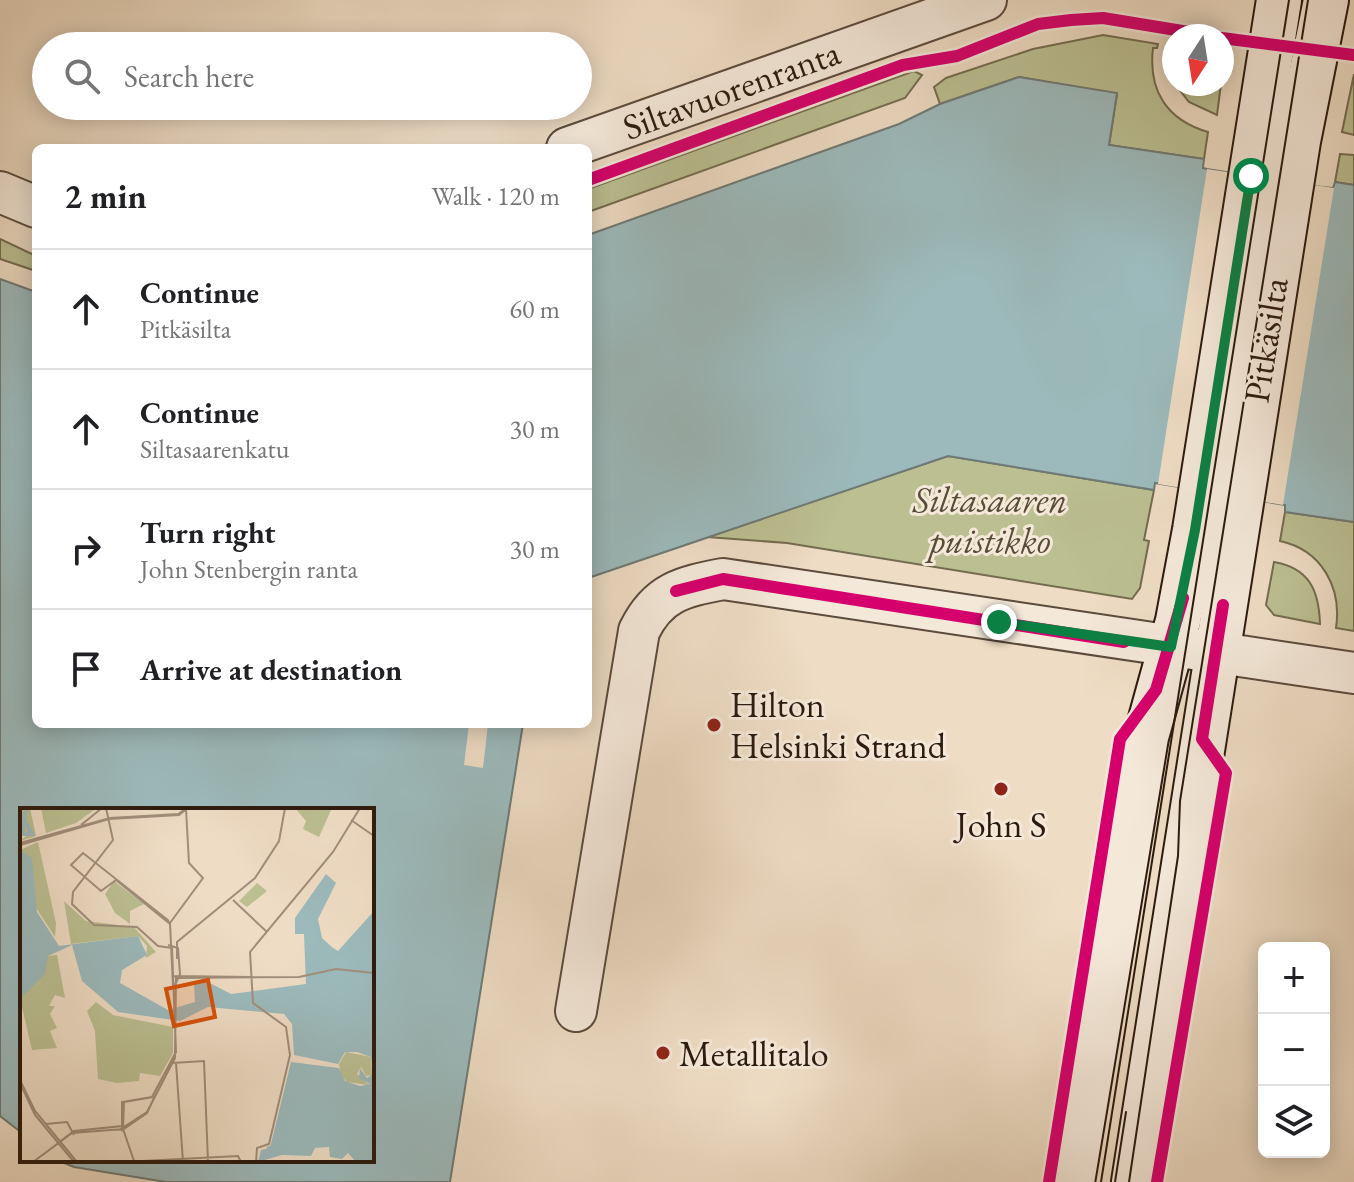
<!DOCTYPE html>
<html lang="en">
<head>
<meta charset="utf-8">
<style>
	body { margin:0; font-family:"EB Garamond",serif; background:#f6f6f6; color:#202124 }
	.controls { position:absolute; right:24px; bottom:24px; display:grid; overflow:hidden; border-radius:12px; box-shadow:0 4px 20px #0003 }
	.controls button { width:72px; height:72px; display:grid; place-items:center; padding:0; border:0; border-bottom:2px solid #e0e0e0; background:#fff; color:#202124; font:40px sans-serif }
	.compass { position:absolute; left:1162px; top:24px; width:72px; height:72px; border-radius:50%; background:#fff; box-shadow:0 4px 20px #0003; rotate:192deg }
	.stop { position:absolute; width:24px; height:24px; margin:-18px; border:6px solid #0b8043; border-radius:50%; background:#fff }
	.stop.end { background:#0b8043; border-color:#fff; box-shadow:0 2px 8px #0008 }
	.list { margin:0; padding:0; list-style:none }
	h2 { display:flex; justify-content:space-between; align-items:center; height:104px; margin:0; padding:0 32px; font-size:34px }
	h2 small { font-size:26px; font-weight:400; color:#757577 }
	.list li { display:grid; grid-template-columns:52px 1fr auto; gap:24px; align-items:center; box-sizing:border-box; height:120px; padding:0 32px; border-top:2px solid #e0e0e0 }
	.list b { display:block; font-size:30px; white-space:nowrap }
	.list p { margin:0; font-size:26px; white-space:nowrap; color:#757577 }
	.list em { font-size:26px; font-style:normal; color:#757577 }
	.icon { flex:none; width:44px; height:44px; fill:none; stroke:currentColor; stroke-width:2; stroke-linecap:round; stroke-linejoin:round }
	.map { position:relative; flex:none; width:1354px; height:1182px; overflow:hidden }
	.search { position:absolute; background:#fff; box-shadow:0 4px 20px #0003; left:32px; top:32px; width:560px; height:88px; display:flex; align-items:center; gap:20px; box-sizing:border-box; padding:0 28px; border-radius:44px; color:#757577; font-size:30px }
	.panel { position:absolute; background:#fff; box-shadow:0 4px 20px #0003; left:32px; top:144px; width:560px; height:584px; border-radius:12px }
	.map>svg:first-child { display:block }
	.green { fill:#bbbf92; stroke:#746c50; stroke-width:2 }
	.water { fill:#9cbabc; stroke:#6f7a76; stroke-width:2 }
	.pier { fill:#eedcc4 }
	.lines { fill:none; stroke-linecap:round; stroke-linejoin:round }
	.minor-casing { stroke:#5c4a3c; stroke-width:44 }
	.secondary-casing { stroke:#2c1a0e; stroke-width:48 }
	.minor { stroke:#f4e8d9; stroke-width:40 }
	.secondary { stroke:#f4e8d9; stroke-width:44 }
	.tram { stroke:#2c1a0e; stroke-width:2 }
	.cycleway-casing { stroke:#f4e8d9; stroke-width:17 }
	.cycleway { stroke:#d6006c; stroke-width:12 }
	.route { stroke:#0b8043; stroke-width:10 }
	.poi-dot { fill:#8f2418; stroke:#f4e8d9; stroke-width:3 }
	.labels { text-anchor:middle; stroke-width:6; stroke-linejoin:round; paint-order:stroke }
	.street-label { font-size:36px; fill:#2c1a0e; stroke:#f4e8d9 }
	.park-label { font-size:36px; font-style:italic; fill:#574c36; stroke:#f4e8d9 }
	.poi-label { font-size:36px; fill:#2c1a0e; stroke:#f4e8d9; text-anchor:start }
	.inset-river { fill:none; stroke:#9cbabc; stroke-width:4 }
	.inset-road { fill:none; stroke:#a08e7b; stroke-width:2 }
	.view { fill:#d5530c; fill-opacity:0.15; stroke:#d5530c; stroke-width:4 }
	.inset-edge { fill:none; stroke:#2c1a0e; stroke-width:4 }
</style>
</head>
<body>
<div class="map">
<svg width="1354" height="1182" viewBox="0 0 1354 1182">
	<rect width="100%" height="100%" fill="#eedcc4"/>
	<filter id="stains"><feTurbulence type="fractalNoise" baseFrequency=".0025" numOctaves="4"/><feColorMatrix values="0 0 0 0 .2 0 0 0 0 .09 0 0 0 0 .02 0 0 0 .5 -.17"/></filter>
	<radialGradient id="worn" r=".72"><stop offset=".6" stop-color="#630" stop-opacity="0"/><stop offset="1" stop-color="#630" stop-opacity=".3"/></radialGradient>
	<g class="green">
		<path d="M1103,35L1158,44L1157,48H1153C1148,91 1167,120 1208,132L1204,159L1109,145L1117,94L1019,77L940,104L934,87L946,78L1033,49Z"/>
		<polygon points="914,71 922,75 905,98 588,212 588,189"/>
		<polygon points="1354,74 1354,135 1342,132"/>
		<polygon points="1175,84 1221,84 1217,115 1189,102"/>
		<polygon points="1340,154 1354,155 1354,185 1335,182"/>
		<polygon points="0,239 36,256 36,271 0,259"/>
		<polygon points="948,456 1154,490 1144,540 1149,541 1140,588 1132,599 787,543 707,537"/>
		<path d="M1285,512L1354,522V631L1336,628C1342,588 1322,550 1280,541Z"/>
		<path d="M1274,562C1309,568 1319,590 1320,624L1274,615L1266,605Z"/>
	</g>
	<g class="water">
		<polygon points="1019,77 1117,93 1109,145 1204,159 1203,168 1207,169 1322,187 1333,188 1335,182 1354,185 1354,522 1285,512 1285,505 1167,485 1155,483 1154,490 948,456 588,578 588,235 899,124 940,104"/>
		<polygon points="0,279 36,292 36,724 523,724 450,1182 166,1182 74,1167 57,1160 372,1160 372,810 22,810 22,1133 0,1116"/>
	</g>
	<g class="pier">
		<polygon points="1207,169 1334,188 1283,505 1158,484"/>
		<polygon points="469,724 488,724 483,768 464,765"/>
	</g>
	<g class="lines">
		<defs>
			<g id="minor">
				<polyline points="567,148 986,0"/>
				<polyline points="0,192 36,207"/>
				<path d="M576,1011L639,631C658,592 682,587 723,579L1354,673"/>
			</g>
			<g id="secondary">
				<polyline points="1072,1182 1146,737 1178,621 1195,530 1279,0"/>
				<polyline points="1134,1182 1298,141 1326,0"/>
			</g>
		</defs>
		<use href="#minor" class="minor-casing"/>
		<use href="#secondary" class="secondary-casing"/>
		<use href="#minor" class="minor"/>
		<use href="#secondary" class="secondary"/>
		<g class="tram">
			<polyline points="1101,1182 1289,0"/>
			<polyline points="1115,1182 1126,1112"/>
			<polyline points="1129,1182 1178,856 1180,801 1308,0"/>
		</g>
		<defs>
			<g id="cycleway">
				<polyline points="1222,38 1354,55"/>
				<polyline points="588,180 903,65 957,56 1038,24 1071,20 1103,18 1213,36"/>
				<polyline points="676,591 723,579 1124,642"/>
				<polyline points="1049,1182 1120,739 1156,690 1183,598"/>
				<polyline points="1157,1182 1226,773 1202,739 1223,605"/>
			</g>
		</defs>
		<use href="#cycleway" class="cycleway-casing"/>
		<use href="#cycleway" class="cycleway"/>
	</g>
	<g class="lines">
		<polyline class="route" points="999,622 1171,647 1195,530 1251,176"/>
	</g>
	<g class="poi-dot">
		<circle cx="714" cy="725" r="8"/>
		<circle cx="1001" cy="789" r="8"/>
		<circle cx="663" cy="1053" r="8"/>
	</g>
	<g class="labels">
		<g class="street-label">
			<text transform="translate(731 89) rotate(-20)" y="13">Siltavuorenranta</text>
			<text transform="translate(1265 340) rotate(-81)" y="13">Pitkäsilta</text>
		</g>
		<g class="park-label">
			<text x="990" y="512">Siltasaaren<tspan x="990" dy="41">puistikko</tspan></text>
		</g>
		<g class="poi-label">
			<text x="730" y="717">Hilton<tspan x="730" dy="41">Helsinki Strand</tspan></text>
			<text x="1001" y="837" text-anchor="middle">John S</text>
			<text x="679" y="1066">Metallitalo</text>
		</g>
	</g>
	<g transform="translate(20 808)">
		<rect width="354" height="354" fill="#eedcc4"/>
		<path d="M1,0H10L16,28L0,33L6,28H0ZM21,0H77L56,15L26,25ZM275,0L311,2L299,29L283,21L286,13ZM18,34L36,115L35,129L13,95L7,54L0,42ZM94,73L124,96L110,103V116L95,105L85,86ZM237,75L247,83L227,99L219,93ZM44,93L66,113L114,119L136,144L104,163L126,150L127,138L118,128L51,136ZM37,147L45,190L35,187L29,198H35L30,206L37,220L30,223L37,240L12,242L0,191L28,148ZM76,194L93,207L153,219V245L140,268L120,265L119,273L97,275L78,271L75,223L67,203ZM326,244L351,249L352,267L346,268L341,259L337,266L349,277L327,274L321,267L319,256Z" fill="#bbbf92"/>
		<path d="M0,42L12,50L17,104L39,138L118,128L127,147L102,162L100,175L148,202L175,194L174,174L186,173L211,186L286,176L284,126H275V110L306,66L316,75L298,111L302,130L313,140L318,143L354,103V354H336L328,345L322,351L310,349L309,339L295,340L291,348L262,347L238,354L241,342L250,340L271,254L319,260L325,273L340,278L350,276L339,270L340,260L347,270L353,266L351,249L337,244H325L318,256L274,247L272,216L264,206L188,199L160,213L98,204L62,173L52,137L28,148L25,166L0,191Z" fill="#9cbabc"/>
		<path class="inset-river" d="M3,14V26H12L4,11L7,0M247,341L312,317L354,311"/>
		<path class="inset-road" d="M331,12L354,28M61,17L82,0M0,35L90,10L158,6L167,0M0,37L89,11L159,7L168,0M213,92L247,124M150,116L96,72L81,83L51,57L63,45L148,112L150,117M148,137L158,140L160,166L155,177M157,151V134L235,70L259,33L265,0M154,168L230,169M153,178L150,115L183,70L169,55L166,1M152,255L184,253L188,354M156,255L163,354M0,272L15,303L57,354M0,275L15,307L54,354M26,316L47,314L54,327M103,320L104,294L133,289M99,322L127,304L155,250L156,170L279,169L316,161L354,165M101,323L127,305L135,288M38,335L54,323L102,318V294L132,289L156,244L152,140L138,138L117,119L74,117L52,96L53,84L93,32L86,0M13,354L52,325L103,321L114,353M102,354L218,348L221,354M236,354L237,340L249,336L270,247L266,219L233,195L230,144L313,44L340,0"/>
		<path class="view" d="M188,172L195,209L154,218L146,181Z"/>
		<rect width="354" height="354" class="inset-edge"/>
	</g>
	<rect width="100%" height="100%" filter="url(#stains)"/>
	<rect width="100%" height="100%" fill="url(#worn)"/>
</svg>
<div class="controls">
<button>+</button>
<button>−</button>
<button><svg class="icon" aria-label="layers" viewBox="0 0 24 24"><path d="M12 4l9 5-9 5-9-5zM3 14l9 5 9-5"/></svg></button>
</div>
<svg class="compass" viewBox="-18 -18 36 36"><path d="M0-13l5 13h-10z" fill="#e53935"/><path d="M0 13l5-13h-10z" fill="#757577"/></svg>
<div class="stop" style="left:1251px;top:176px"></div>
<div class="stop end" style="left:999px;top:622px"></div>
<div class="search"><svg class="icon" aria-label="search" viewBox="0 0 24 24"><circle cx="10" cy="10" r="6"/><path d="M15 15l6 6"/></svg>Search here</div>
<section class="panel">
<h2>2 min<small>Walk · 120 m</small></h2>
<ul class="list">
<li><svg class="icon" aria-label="ahead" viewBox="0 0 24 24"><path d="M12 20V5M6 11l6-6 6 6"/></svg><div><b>Continue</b><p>Pitkäsilta</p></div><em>60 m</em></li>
<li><svg class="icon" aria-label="ahead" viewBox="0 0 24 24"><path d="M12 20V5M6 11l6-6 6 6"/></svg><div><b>Continue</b><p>Siltasaarenkatu</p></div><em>30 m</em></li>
<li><svg class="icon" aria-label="right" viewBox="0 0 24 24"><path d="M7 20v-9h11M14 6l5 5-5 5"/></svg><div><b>Turn right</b><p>John Stenbergin ranta</p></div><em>30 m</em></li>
<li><svg class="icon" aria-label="arrive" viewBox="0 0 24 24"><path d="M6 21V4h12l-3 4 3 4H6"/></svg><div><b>Arrive at destination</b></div></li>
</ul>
</section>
</div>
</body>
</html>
